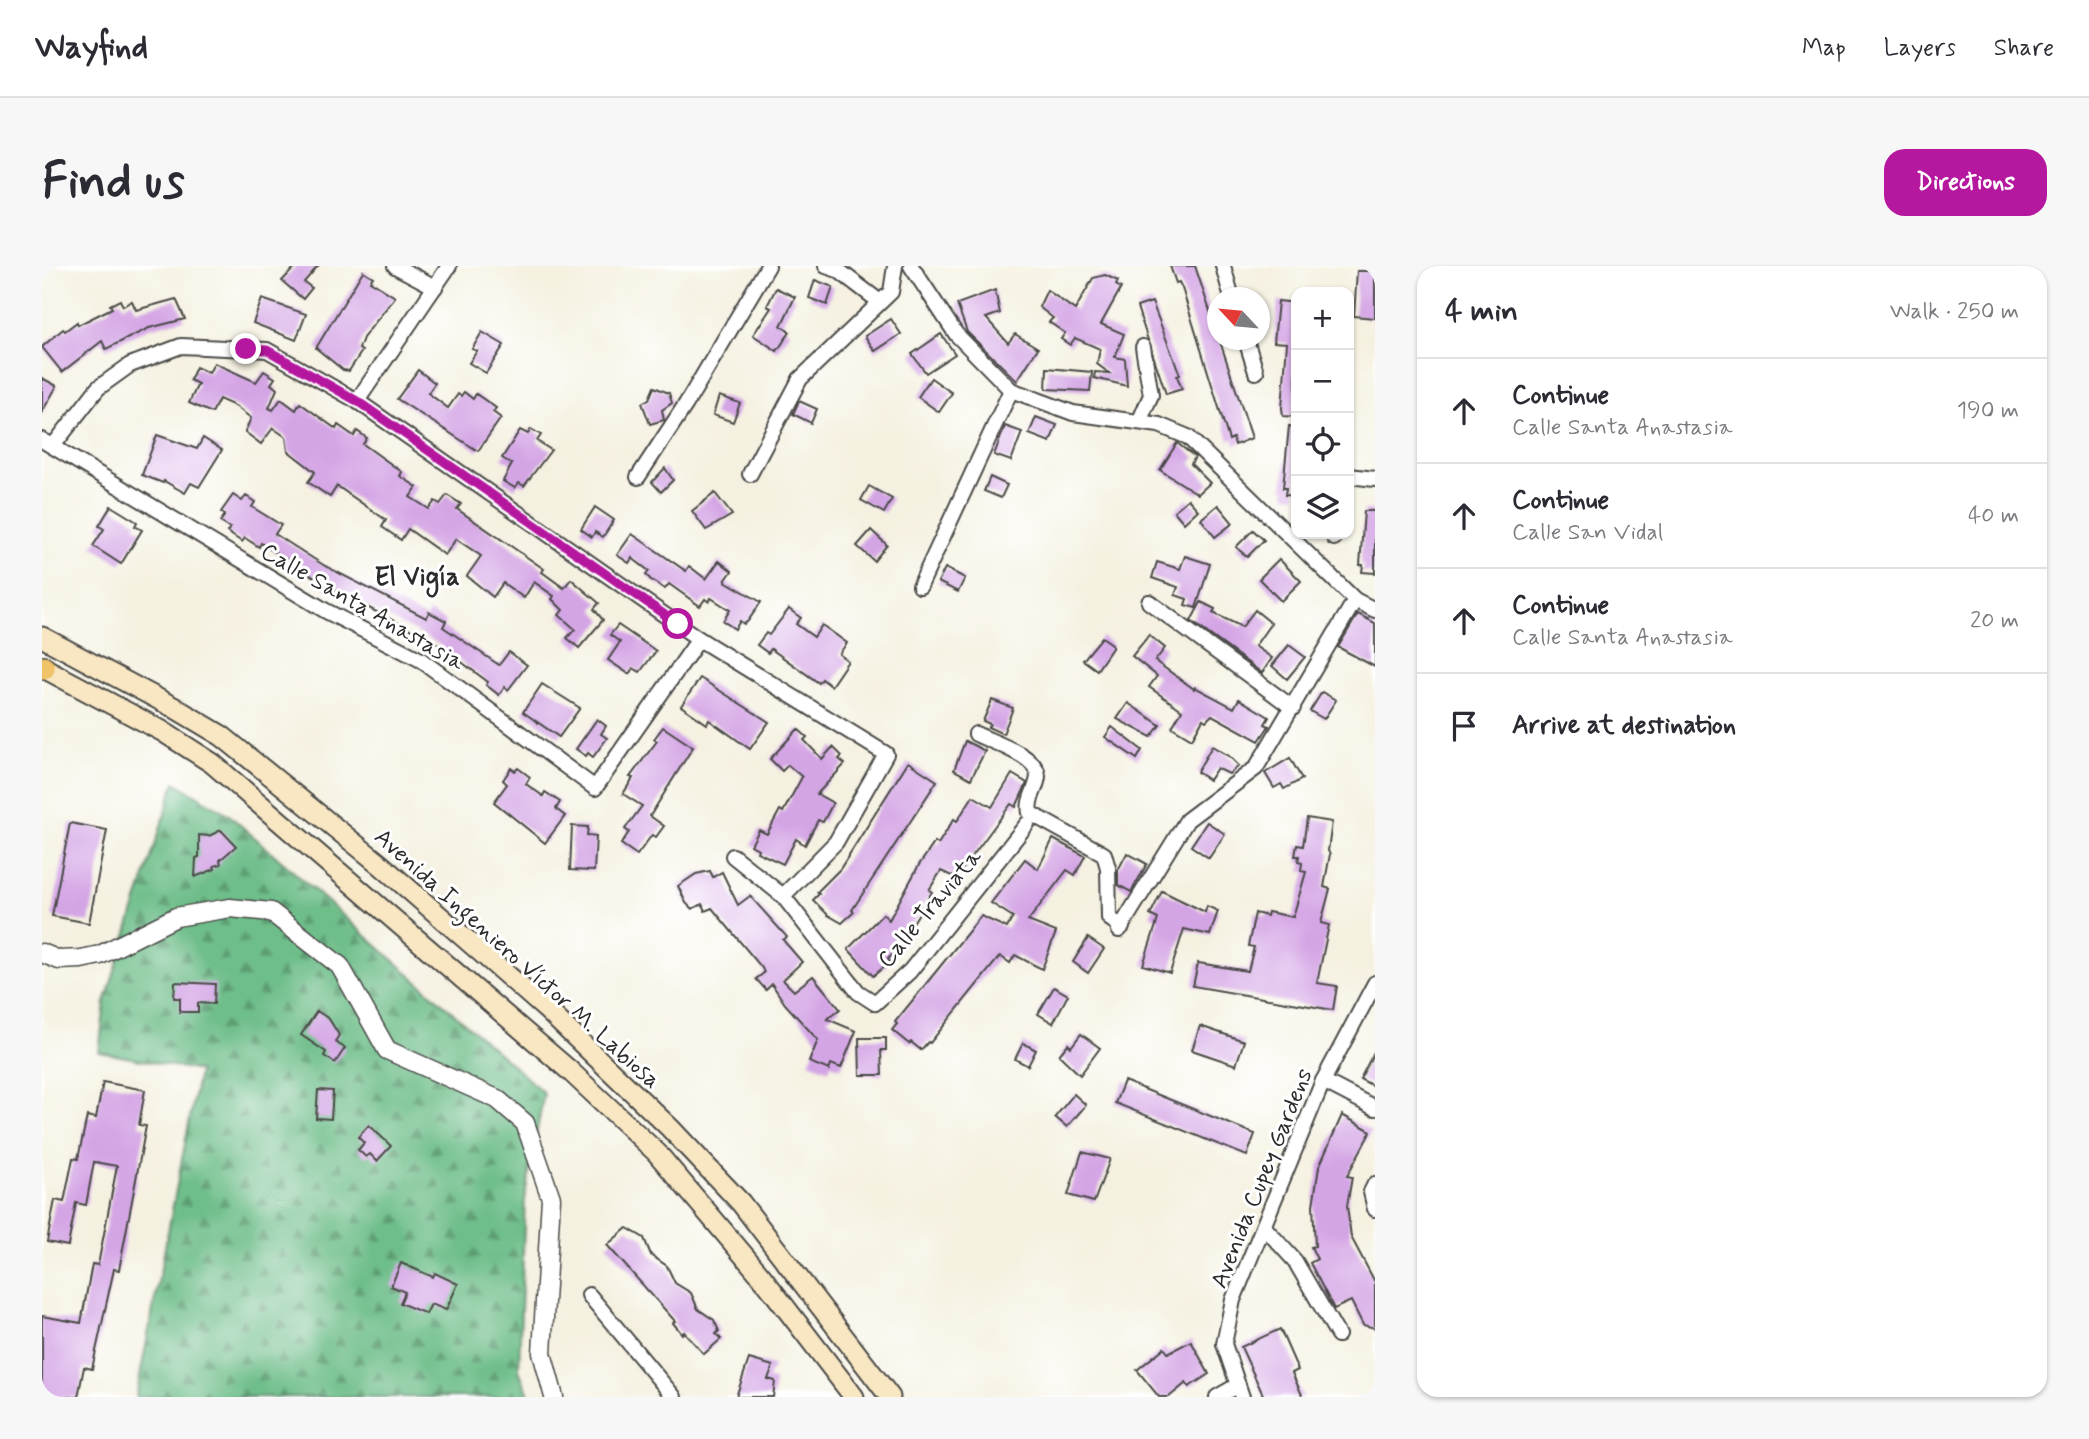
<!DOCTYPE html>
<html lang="en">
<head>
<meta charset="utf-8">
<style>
	body { margin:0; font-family:Mynerve,sans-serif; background:#f7f7f7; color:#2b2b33 }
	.controls { position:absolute; right:21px; top:21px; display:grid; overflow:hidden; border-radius:14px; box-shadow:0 2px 5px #0004 }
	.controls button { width:63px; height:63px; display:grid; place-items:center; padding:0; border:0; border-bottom:2px solid #e1e1e2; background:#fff; color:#2b2b33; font:35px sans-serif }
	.compass { position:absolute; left:1165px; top:21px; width:63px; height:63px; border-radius:50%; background:#fff; box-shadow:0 2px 5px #0004; rotate:296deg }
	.stop { position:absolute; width:21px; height:21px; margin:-16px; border:5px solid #b5179e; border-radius:50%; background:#fff }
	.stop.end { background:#b5179e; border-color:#fff; box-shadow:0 2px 7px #0008 }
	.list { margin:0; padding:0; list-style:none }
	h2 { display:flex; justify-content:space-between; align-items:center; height:91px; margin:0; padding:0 28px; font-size:30px }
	h2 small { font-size:23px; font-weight:400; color:#7c7c81 }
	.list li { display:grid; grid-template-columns:46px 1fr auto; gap:21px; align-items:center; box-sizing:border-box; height:105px; padding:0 28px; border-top:2px solid #e1e1e2 }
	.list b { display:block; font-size:26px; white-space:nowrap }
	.list p { margin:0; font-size:23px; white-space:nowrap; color:#7c7c81 }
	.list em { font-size:23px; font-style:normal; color:#7c7c81 }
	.icon { flex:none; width:38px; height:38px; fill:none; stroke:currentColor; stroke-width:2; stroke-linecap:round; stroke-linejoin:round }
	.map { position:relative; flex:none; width:1333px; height:1131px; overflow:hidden; border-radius:21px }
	header { display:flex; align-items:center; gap:42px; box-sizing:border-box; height:98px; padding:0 35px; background:#fff; border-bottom:2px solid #e1e1e2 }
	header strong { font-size:33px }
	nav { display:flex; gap:38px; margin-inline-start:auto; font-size:24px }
	.intro { display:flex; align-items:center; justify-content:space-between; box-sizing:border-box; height:168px; padding:0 42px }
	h1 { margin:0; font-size:49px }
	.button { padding:18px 32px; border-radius:21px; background:#b5179e; color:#fff; font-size:24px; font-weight:700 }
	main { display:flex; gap:42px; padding:0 42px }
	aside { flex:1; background:#fff; border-radius:21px; box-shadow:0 2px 5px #0004 }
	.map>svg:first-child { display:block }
	.forest { fill:url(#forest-firs); stroke:#4c745a; stroke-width:2 }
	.building { fill:#d4a5e5 }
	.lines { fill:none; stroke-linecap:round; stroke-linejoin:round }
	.minor-casing { stroke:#494946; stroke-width:18 }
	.tertiary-casing { stroke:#494946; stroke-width:21 }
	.secondary-casing { stroke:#494946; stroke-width:23 }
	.primary-casing { stroke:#494946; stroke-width:26 }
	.minor { stroke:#fff; stroke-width:14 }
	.tertiary { stroke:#fff; stroke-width:18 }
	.secondary { stroke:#f9e7c3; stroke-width:19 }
	.primary { stroke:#f0c369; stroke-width:23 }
	.route { stroke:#b5179e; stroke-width:9 }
	.labels { text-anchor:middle; stroke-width:6; stroke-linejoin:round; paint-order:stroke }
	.street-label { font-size:24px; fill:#2b2b2b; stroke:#fff }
	.neighbourhood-label { font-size:26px; font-weight:bold; fill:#2b2b2b; stroke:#fff }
</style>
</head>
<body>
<header>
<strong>Wayfind</strong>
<nav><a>Map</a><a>Layers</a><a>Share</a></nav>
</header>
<div class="intro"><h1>Find us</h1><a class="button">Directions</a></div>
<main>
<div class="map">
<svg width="1333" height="1131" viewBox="0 0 1333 1131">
	<defs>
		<pattern id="forest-firs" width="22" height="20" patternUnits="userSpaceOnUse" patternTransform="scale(1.75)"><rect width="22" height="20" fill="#6ebe8a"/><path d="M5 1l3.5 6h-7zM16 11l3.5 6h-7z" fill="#5b9b71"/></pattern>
	</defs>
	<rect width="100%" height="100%" fill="#fff"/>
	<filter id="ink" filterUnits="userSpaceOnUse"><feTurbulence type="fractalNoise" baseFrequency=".0143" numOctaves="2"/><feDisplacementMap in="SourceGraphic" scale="14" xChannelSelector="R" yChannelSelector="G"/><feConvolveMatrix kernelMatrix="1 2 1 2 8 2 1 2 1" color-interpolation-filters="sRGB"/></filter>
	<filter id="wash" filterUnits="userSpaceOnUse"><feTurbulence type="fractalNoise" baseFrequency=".00686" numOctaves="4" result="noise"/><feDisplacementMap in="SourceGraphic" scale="28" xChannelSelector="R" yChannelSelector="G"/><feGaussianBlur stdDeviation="1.57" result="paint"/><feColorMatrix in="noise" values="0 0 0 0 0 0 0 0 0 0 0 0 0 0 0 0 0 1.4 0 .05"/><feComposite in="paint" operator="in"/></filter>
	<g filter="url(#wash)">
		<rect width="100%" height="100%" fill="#f5f1e1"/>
		<polygon class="forest" points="133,516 186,548 502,827 483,929 477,1104 488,1131 94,1131 157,805 57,786 63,736"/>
		<g id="blocks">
			<g class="building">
				<polygon points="254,0 276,0 262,16 270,22 261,33 240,15"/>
				<polygon points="1128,0 1153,0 1210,172 1193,179 1191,172 1187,174 1140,22 1137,16 1134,17"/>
				<polygon points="321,5 331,11 328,15 353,31 321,72 317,83 320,85 307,105 301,104 274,82"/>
				<polygon points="1315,5 1333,5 1333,52 1312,50"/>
				<polygon points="1063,9 1076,15 1074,19 1079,22 1059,58 1082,68 1073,91 1083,93 1085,120 1052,112 1053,106 1067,107 1055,98 1058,83 1033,72 1028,79 1019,73 1023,67 1007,56 1011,52 997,41 1005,24 1033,44 1051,12"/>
				<polygon points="773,14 791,21 785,39 767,32"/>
				<polygon points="734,22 753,31 739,60 748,66 735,85 711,69 729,42 725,40"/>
				<polygon points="953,24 958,47 944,52 966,77 973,68 996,82 975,115 925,66 915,38"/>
				<polygon points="134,33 143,53 107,62 64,83 60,75 20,106 0,81 21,63 23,65 35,56 36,59 70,42 68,39 78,34 81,40 90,35 94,44"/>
				<polygon points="220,33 264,48 254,74 211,57"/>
				<polygon points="1236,35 1254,37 1254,151 1241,150 1240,142 1245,77 1232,76"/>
				<polygon points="1110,36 1138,109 1135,110 1140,123 1124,128 1095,41"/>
				<polygon points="849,53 859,68 833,85 823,70"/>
				<polygon points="440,66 462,79 444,107 427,97 435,85 430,83"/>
				<polygon points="899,68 913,88 884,107 870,88"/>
				<polygon points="172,97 214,116 222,105 233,112 229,118 235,123 227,142 231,144 239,133 254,144 258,137 294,163 296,159 312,170 315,165 325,172 321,178 360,206 358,210 375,221 368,231 387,243 393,235 398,238 405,229 419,238 415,243 502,303 500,306 522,322 529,313 557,337 552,343 561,354 537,382 525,372 533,363 517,349 521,344 510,333 512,330 492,316 482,332 461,317 451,331 425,310 439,290 414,273 403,289 366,263 359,274 340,261 344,254 295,220 288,231 266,216 273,206 246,185 244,171 231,162 219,178 203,166 209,152 193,140 177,133 170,147 147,137 156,118 148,114 154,101 167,107"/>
				<polygon points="1005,102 1050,106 1048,125 1004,123"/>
				<polygon points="376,104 393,117 386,127 406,142 416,128 419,130 422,126 431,133 434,128 454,142 451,146 459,152 436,185 355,133"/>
				<polygon points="0,112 15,120 0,146"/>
				<polygon points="889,112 910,127 897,146 876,131"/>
				<polygon points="612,121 627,127 630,137 620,144 622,154 608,158 600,137 607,133"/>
				<polygon points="677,130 698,137 691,156 671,149"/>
				<polygon points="757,135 775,143 769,157 751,148"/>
				<polygon points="994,151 1015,159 1008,176 987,168"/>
				<polygon points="963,160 980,166 969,195 952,189"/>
				<polygon points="1247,160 1254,161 1254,230 1243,229 1244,222 1241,222"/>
				<polygon points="489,163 499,169 495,175 509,184 482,220 477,217 473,222 461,215 470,198 460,192 478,164 486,168"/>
				<polygon points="115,169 155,183 161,172 180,184 157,221 149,217 143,227 122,215 121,217 100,209"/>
				<polygon points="1135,177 1153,191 1149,198 1168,217 1156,228 1118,204"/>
				<polygon points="623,202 631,214 619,226 610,216"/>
				<polygon points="948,211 965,219 959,232 942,225"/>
				<polygon points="827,220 850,233 842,247 819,234"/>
				<polygon points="673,227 690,249 664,264 650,245"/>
				<polygon points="191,229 200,235 204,230 213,236 210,241 239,259 233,268 283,300 384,352 387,346 404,355 401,361 457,399 467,386 485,399 466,424 463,421 457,429 444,419 446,416 393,376 294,325 292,327 282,322 284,319 219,277 217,281 203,272 200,276 185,266 188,262 178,256 183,249 179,246"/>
				<polygon points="1146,233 1156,244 1142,257 1132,245"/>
				<polygon points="1176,239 1191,257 1173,271 1159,253"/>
				<polygon points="69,240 95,256 93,260 100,264 79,298 51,280 62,263 57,260"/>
				<polygon points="553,241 572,254 561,271 553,266 550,271 539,263"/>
				<polygon points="1322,245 1333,245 1333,307 1320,306 1321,299 1318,299"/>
				<polygon points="829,264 845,279 832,295 815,280"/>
				<polygon points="1211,264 1222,274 1205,291 1194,281"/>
				<polygon points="590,268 644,305 647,300 664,313 677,295 690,305 683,315 719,336 706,355 702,358 698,355 693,363 681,355 688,344 669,332 667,336 663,333 658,340 627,318 623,323 609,314 604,309 607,305 590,292 587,297 575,289"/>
				<polygon points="1143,290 1168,298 1154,342 1143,339 1145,333 1133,329 1136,321 1110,312 1115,296 1138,303"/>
				<polygon points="1237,293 1259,315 1239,335 1217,313"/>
				<polygon points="903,302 923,312 916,326 896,316"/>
				<polygon points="1159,336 1173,343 1171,347 1200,361 1213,344 1229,357 1213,380 1230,392 1220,407 1149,355"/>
				<polygon points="747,343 759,352 754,358 772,371 780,359 805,377 797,388 806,395 789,420 780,413 777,417 729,383 726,387 715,379 724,367 727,369"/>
				<polygon points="1316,348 1333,357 1333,401 1296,381"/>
				<polygon points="576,359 614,385 598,406 591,402 587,408 566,394 578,376 568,369"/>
				<polygon points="1107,369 1123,382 1113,395 1152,423 1153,421 1192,442 1197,433 1227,451 1223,458 1227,460 1217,475 1170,449 1164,455 1161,453 1150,473 1130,461 1140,444 1107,421 1115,410 1090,390"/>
				<polygon points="1060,371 1070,378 1070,382 1055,404 1041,394"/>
				<polygon points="1247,379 1263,391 1245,413 1230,400"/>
				<polygon points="658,412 727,456 708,483 667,454 665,458 639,440"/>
				<polygon points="500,418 538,442 517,471 481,446"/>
				<polygon points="1280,426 1294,434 1282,453 1268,445"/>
				<polygon points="950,434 971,442 961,468 946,461 948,458 941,455"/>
				<polygon points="1086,437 1118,459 1109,471 1075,453"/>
				<polygon points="555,453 564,460 559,468 565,472 551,491 546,487 544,490 534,483"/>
				<polygon points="621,461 651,481 608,550 622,560 614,571 610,569 595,589 579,578 587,566 583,563 600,540 581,528 591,512 588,511 615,475 612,473"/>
				<polygon points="1070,461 1100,484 1095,493 1063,471"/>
				<polygon points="756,463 765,471 762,474 780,493 791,481 800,490 797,493 803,498 775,528 791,537 781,556 776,554 763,579 754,573 741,598 715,586 716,583 709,579 717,564 725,568 738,544 741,546 760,511 746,499 740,505 728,493"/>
				<polygon points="923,475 943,485 929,513 912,504"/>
				<polygon points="1170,480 1187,490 1197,500 1187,508 1175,502 1167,514 1155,506"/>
				<polygon points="1248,492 1260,513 1242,523 1239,518 1232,522 1223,507"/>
				<polygon points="866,496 895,515 810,644 812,646 800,657 786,649 771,634 777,628 775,626 798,603"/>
				<polygon points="469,502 473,505 476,502 488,511 484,518 501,530 503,526 518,536 514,543 523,550 503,577 452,536 465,518 461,514"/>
				<polygon points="970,508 985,517 974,541 969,538 914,612 899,605 887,624 890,626 864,668 868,672 846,693 848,696 831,710 806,683 841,648 847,654 877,599 893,576 896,578 912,553 915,555 931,530 950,541"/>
				<polygon points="1265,552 1290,556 1286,585 1288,588 1282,621 1288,623 1279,657 1287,659 1275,717 1295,720 1291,744 1151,720 1156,697 1206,705 1212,681 1206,680 1213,647 1225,650 1226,646 1251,651 1264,606 1259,605 1260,597 1256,596 1257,590 1253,590 1255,579 1261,580"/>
				<polygon points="1165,556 1183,568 1167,592 1149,580"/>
				<polygon points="28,557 65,564 47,657 10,650"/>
				<polygon points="530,560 546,561 545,569 554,570 552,605 528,604"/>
				<polygon points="179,564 194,580 178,594 179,598 172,600 173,603 153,611 154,592 157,591 157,569 167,570"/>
				<polygon points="1011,573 1043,590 1033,609 1025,604 986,655 1014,666 1000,703 973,689 968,697 958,690 888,777 886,776 879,784 869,776 867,778 850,764 855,758 853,756 939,650 965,662 971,651 949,637 983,593 996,603"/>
				<polygon points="1085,587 1105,598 1089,626 1076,619 1076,604"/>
				<polygon points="668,605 671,611 680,606 696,639 708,630 745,671 741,674 760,696 741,714 752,725 771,710 798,743 785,753 814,765 799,802 789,798 787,804 767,796 776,774 743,738 730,718 724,724 714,713 722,707 720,702 670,642 663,645 660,638 650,643 644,637 636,620 654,608"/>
				<polygon points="1120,625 1163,646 1165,640 1176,645 1168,669 1142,663 1128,707 1101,699 1116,653 1108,649"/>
				<polygon points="1046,672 1062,683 1046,707 1031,696"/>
				<polygon points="133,716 173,718 172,738 156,737 156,746 138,746 138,732 132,732"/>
				<polygon points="1012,721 1026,729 1011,757 996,748"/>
				<polygon points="275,745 287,753 297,769 293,776 303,782 293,797 282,790 284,786 259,769"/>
				<polygon points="1158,760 1202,775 1194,799 1150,784"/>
				<polygon points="1039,768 1058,782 1038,809 1017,789 1026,778 1029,781"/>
				<polygon points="817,772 844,772 844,784 839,784 840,809 818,809"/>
				<polygon points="981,777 994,784 986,800 973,793"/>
				<polygon points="1333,784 1333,821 1318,813"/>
				<polygon points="1082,815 1213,868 1205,890 1073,837"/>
				<polygon points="61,816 103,824 97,859 104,860 77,1004 72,1003 50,1103 42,1101 36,1131 0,1131 0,1050 39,1057 50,998 56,999 75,900 52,896 44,939 34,937 26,980 5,976 13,934 22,936 31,892 36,893 45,850 54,852"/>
				<polygon points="276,824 291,825 289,853 274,852"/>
				<polygon points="1032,828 1044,839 1025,861 1013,851"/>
				<polygon points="1300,849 1329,865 1305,910 1310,911 1305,940 1309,971 1333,1016 1333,1062 1321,1059 1309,1035 1292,1043 1268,997 1275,993 1269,981 1273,980 1271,939 1277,901"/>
				<polygon points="327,859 349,880 335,895 328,888 324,891 316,884 322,877 316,871"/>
				<polygon points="1040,886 1068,893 1052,936 1026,929"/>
				<polygon points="585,962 602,972 609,989 625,1000 633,1017 649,1027 656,1043 672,1054 677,1065 674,1068 679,1073 662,1088 642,1066 640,1068 631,1057 633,1055 565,979"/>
				<polygon points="359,997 391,1011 393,1007 416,1018 404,1044 389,1038 384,1048 358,1037 363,1026 349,1020"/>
				<polygon points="1238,1063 1256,1104 1250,1107 1261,1131 1222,1131 1199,1081"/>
				<polygon points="1149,1075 1167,1108 1147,1121 1144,1117 1127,1131 1117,1131 1095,1104 1122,1082 1126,1087"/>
				<polygon points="707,1093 731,1100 726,1113 733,1115 731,1131 694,1131"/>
			</g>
		</g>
	</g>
	<g filter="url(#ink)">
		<use href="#blocks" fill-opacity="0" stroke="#494946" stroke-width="2"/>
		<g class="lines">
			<defs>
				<g id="minor">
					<polyline points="353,0 393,21"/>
					<polyline points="784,0 796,4 838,36"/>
					<polyline points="869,0 914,68 969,124 1031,147 1117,159 1146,171 1313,334 1333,344"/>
					<polyline points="1181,0 1190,32"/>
					<polyline points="1204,74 1214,106"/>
					<polyline points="315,135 407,0"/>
					<polyline points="1097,156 1109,129 1101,81"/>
					<polyline points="0,174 284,345 379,394 553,522 657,373"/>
					<polyline points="11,180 56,122 88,99 139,80 225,84 315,135 657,373 844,488 794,576 741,630"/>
					<polyline points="708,208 758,113 849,26 853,0"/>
					<polyline points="1307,210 1333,213"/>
					<polyline points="596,211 644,138 726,0"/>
					<polyline points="1292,272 1292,268"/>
					<polyline points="878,320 969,124"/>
					<polyline points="1107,336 1251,442"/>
					<path d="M934,468C950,476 996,490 996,510C995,524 985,532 988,547L1062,588L1066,602L1067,652L1080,661"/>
					<polyline points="691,590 741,630 816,726 833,737 868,705 985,558"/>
					<polyline points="1077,664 1145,554 1214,502 1313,334"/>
					<polyline points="1281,815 1333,842"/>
					<polyline points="1333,918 1329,926 1333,943"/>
					<polyline points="1223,962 1253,995 1296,1069"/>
					<polyline points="547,1029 632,1131"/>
					<polyline points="1175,1131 1196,1119"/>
					<polyline points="1200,1131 1182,1078 1191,1034 1281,815 1333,717"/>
				</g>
				<polyline id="tertiary" points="0,687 17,694 39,693 58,689 134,651 188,642 229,646 298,700 345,784 455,833 483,857 509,932 500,1087 512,1131"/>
				<g id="secondary">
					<polyline points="0,371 133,442 180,470 339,599 504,743 628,862 699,937 848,1131"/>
					<polyline points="0,401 120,465 170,497 528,805 615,887 720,1011 812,1131"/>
				</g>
				<polyline id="primary" points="0,402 1,402"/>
			</defs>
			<use href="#minor" class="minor-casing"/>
			<use href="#tertiary" class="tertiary-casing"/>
			<use href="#secondary" class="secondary-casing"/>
			<use href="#primary" class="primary-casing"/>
			<use href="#minor" class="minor"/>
			<use href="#tertiary" class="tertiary"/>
			<use href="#secondary" class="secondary"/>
			<use href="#primary" class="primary"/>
		</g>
	</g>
	<g class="lines" filter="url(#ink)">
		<polyline class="route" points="204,83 225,84 315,135 636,358"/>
	</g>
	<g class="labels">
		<g class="street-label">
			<text transform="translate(321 340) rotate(30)" y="8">Calle Santa Anastasia</text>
			<text transform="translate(887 642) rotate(-50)" y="8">Calle Traviata</text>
			<text transform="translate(476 692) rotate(42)" y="8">Avenida Ingeniero Víctor M. Labiosa</text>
			<text transform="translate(1219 912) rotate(-68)" y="8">Avenida Cupey Gardens</text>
		</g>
		<g class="neighbourhood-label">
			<text x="375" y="319">El Vigía</text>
		</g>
	</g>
</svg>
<div class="controls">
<button>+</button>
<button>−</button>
<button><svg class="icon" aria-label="locate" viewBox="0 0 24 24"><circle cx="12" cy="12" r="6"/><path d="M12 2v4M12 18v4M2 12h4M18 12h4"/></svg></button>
<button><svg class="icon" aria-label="layers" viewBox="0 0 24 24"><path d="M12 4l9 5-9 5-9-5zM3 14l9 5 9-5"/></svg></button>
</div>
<svg class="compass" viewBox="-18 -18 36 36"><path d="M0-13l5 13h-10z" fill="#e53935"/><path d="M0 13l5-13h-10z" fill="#7c7c81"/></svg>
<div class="stop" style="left:636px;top:358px"></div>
<div class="stop end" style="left:204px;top:83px"></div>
</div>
<aside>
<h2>4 min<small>Walk · 250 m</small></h2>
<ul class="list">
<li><svg class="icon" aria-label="ahead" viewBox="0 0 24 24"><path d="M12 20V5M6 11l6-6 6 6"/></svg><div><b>Continue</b><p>Calle Santa Anastasia</p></div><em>190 m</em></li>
<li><svg class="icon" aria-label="ahead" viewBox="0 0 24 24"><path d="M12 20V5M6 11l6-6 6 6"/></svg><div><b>Continue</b><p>Calle San Vidal</p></div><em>40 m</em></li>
<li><svg class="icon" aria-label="ahead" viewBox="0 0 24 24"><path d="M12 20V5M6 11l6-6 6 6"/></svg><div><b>Continue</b><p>Calle Santa Anastasia</p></div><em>20 m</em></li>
<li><svg class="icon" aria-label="arrive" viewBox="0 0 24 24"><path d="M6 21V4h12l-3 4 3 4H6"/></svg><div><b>Arrive at destination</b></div></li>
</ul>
</aside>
</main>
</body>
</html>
